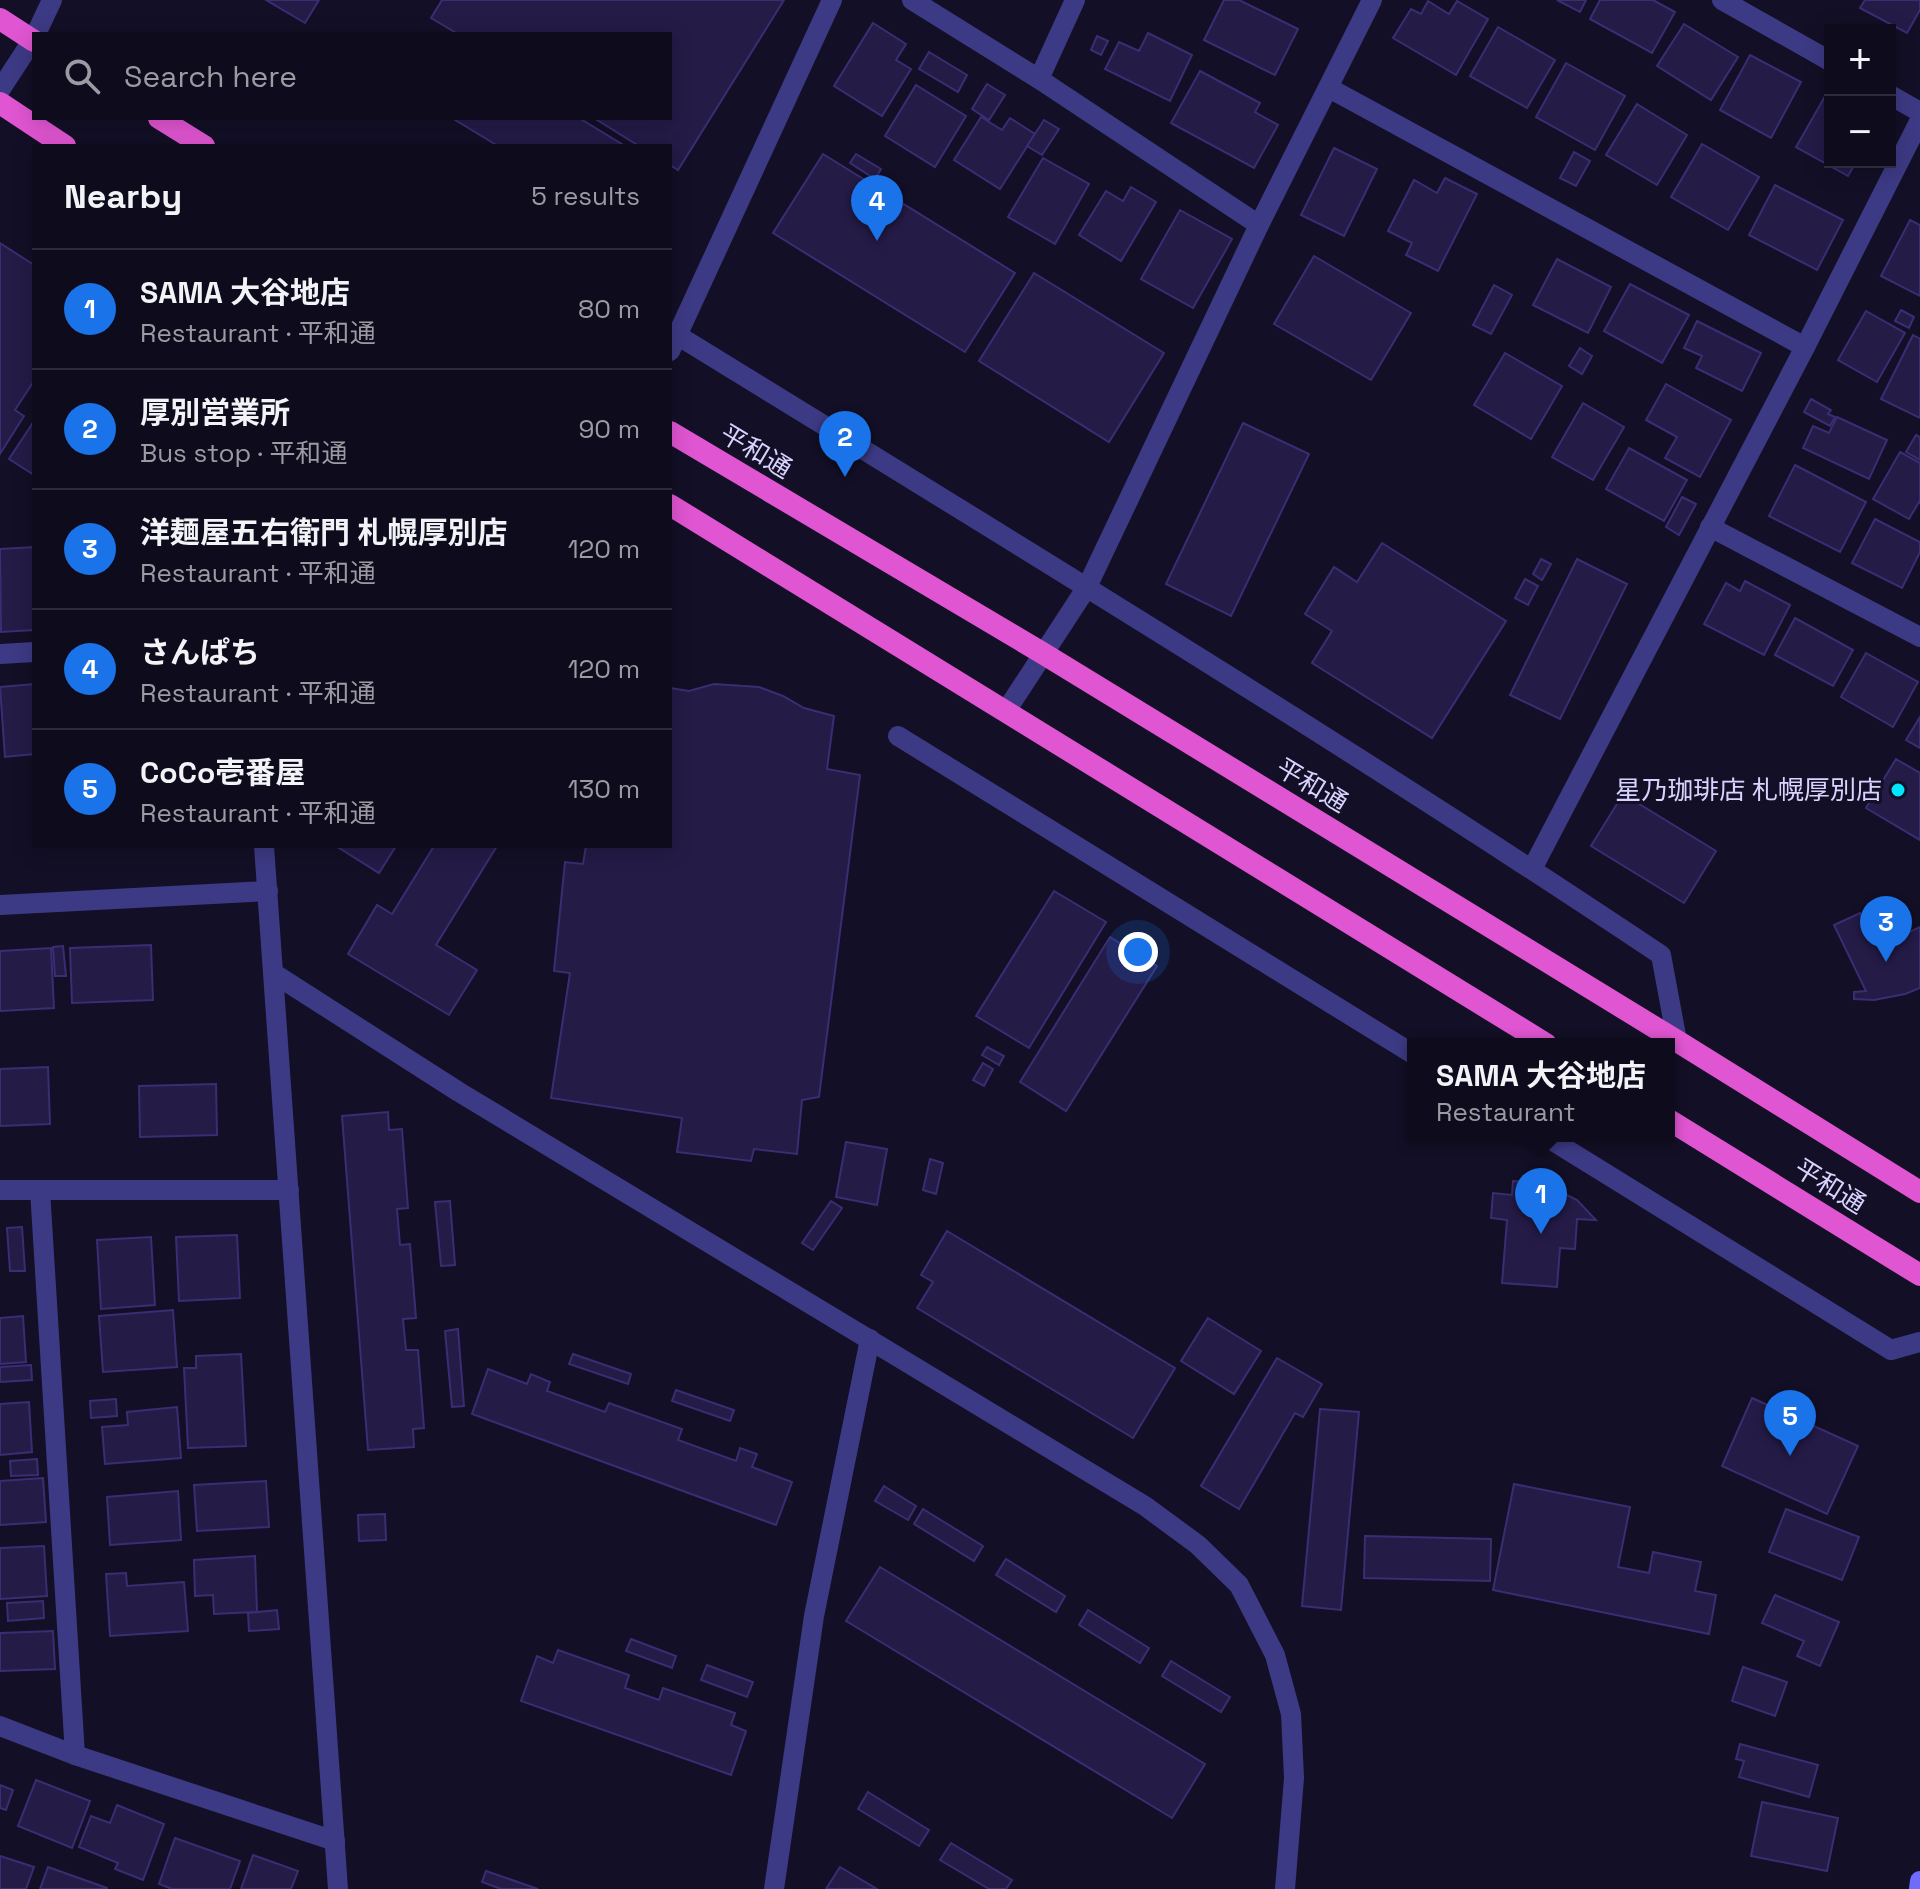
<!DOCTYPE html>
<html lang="en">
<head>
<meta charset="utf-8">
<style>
	body { margin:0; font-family:"Space Grotesk","Noto Sans JP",sans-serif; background:#171425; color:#f1f3f6 }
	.controls { position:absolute; right:24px; top:24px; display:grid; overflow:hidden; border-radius:0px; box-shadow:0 4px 20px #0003 }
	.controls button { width:72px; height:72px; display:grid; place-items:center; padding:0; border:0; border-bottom:2px solid #2e2b3b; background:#0e0b1c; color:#f1f3f6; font:40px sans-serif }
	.you { position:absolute; left:1138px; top:952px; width:28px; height:28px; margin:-20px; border:6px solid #fff; border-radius:50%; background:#1a73e8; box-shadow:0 0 0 12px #1a73e833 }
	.badge { display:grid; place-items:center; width:52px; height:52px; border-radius:50%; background:#1a73e8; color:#fff; font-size:26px; font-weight:700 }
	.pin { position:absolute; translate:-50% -66px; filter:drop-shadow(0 2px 4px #0008) }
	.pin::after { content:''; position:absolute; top:42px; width:28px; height:24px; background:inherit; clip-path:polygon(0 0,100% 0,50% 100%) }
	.popup { position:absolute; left:1407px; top:1038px; width:268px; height:104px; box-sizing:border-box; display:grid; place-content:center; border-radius:0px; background:#0e0b1c; filter:drop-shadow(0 2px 6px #0005); font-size:26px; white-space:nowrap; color:#9b9ba3 }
	.popup b { font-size:30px; color:#f1f3f6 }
	.popup::after { content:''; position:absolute; left:50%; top:100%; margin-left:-16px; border:16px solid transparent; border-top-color:#0e0b1c }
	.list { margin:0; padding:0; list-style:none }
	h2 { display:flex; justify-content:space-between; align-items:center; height:104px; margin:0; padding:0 32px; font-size:34px }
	h2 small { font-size:26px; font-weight:400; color:#9b9ba3 }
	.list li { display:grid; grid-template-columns:52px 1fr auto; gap:24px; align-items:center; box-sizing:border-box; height:120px; padding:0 32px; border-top:2px solid #2e2b3b }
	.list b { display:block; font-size:30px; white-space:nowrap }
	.list p { margin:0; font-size:26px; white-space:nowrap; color:#9b9ba3 }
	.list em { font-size:26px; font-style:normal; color:#9b9ba3 }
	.icon { flex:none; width:44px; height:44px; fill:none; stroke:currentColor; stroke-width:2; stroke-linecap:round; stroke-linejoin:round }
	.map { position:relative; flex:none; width:1920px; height:1889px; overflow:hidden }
	.search { position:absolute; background:#0e0b1c; box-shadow:0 4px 20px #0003; left:32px; top:32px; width:640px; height:88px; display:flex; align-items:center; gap:20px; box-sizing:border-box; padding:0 28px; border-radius:0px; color:#9b9ba3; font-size:30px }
	.panel { position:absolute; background:#0e0b1c; box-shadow:0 4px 20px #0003; left:32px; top:144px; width:640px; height:704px; border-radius:0px }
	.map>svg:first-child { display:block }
	.building { fill:#241b47; stroke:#3b2d73; stroke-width:2 }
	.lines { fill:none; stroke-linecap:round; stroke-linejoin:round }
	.minor { stroke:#3d3a85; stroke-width:20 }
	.secondary { stroke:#6f6bff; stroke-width:20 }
	.trunk { stroke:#e055d1; stroke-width:22 }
	.poi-dot { fill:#00e5ff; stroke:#130f26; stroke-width:3 }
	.labels { text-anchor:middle; stroke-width:6; stroke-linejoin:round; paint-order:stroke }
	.street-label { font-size:26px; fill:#d9d4ff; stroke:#130f26 }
	.poi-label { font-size:26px; fill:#d9d4ff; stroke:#130f26; text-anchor:end }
</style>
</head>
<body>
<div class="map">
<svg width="1920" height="1889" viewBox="0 0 1920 1889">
	<rect width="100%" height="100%" fill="#130f26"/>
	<g class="building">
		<polygon points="266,0 319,0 305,23"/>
		<polygon points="442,0 784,0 678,170 670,165 670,146 639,146 594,118 670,118 670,34 458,34 431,18"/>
		<polygon points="1224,0 1239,0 1298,29 1275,75 1204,40"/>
		<polygon points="1557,0 1586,0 1580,12"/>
		<polygon points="1600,0 1653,0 1675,12 1652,53 1590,19"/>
		<polygon points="1865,0 1920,0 1920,10 1907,33 1860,8"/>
		<polygon points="1428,1 1449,14 1457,1 1488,19 1456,75 1393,38 1411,9 1421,14"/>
		<polygon points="873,23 906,44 896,60 911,69 882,116 834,86"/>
		<polygon points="1684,24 1738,57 1711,100 1657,66"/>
		<polygon points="1498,27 1555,60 1527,108 1470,76"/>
		<polygon points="1148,33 1192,55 1170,101 1105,69 1119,42 1139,51"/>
		<polygon points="1097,36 1108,41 1101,55 1091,50"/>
		<polygon points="929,52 967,75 958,92 919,69"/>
		<polygon points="1750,55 1801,82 1771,138 1720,110"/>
		<polygon points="1566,63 1625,96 1595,150 1536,117"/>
		<polygon points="1200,71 1260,103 1255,112 1278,125 1254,168 1171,123"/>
		<polygon points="987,84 1005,95 989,120 972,109"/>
		<polygon points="916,85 966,116 935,167 885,136"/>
		<polygon points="1828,91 1830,92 1830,162 1856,162 1848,176 1796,147"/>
		<polygon points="1637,104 1687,135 1657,185 1606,155"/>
		<polygon points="981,117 1002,130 1010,118 1035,134 1000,189 954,160"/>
		<polygon points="452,118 579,118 625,146 498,146"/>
		<polygon points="1044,120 1059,129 1042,155 1027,146"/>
		<polygon points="1702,144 1759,177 1728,230 1671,197"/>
		<polygon points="1334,148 1377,169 1344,236 1301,215"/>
		<polygon points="1574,152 1590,161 1576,186 1560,178"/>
		<polygon points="823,154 1015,273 965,352 773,233"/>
		<polygon points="856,154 881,169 875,179 850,163"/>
		<polygon points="1043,158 1089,184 1055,244 1008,217"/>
		<polygon points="1445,178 1477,194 1438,271 1406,255 1412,243 1388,231 1414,180 1437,193"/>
		<polygon points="1775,185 1843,220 1817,270 1749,235"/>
		<polygon points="1131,187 1156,202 1121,261 1079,235 1106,191 1123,201"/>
		<polygon points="1180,210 1232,239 1193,308 1141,279"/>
		<polygon points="1910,220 1920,225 1920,296 1881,276"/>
		<polygon points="0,243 34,265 34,381 15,410 24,416 0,454"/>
		<polygon points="1314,256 1411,313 1371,380 1274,324"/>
		<polygon points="1557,259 1611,287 1588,333 1533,305"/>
		<polygon points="1034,273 1164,353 1109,442 979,361"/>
		<polygon points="1630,284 1689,315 1662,363 1604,331"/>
		<polygon points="1494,285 1512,295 1491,334 1473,325"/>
		<polygon points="1901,310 1914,317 1909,328 1895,321"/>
		<polygon points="1866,311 1905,333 1877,382 1838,360"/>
		<polygon points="1697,321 1761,353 1742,391 1696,368 1702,356 1684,348"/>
		<polygon points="1913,335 1920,339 1920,418 1881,399"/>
		<polygon points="1580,348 1592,356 1582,374 1569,366"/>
		<polygon points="1505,353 1562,386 1531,439 1474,405"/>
		<polygon points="1666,384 1731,420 1700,477 1665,458 1677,437 1646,420"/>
		<polygon points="1811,399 1831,410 1828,414 1835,417 1830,426 1804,412"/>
		<polygon points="1583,403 1624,427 1593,480 1552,457"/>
		<polygon points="1837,417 1887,440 1869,479 1803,448 1813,426 1829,433"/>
		<polygon points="34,421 34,475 9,459"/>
		<polygon points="1243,423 1309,454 1231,616 1166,584"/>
		<polygon points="1916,435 1920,437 1920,460 1906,452"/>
		<polygon points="1629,448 1687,480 1664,521 1606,489"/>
		<polygon points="1900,452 1920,463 1920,503 1919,502 1909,519 1873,499"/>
		<polygon points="1795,465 1866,502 1840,552 1769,516"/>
		<polygon points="1682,497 1696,504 1679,535 1666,527"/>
		<polygon points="1875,519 1920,542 1920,552 1902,588 1852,563"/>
		<polygon points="1382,543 1506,621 1432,738 1312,663 1332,631 1305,614 1334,567 1357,582"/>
		<polygon points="34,547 34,630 1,632 0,549"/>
		<polygon points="1541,559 1551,564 1542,580 1533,574"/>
		<polygon points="1577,559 1627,584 1560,719 1510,695"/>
		<polygon points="1525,579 1538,586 1528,605 1515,598"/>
		<polygon points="1745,581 1790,605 1764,655 1704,624 1726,583 1740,591"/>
		<polygon points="1795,618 1853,650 1833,686 1775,655"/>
		<polygon points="1866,653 1918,682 1893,727 1841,697"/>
		<polygon points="34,684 34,754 5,757 0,687"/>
		<polygon points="714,684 759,687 783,696 804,708 834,716 827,769 860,775 819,1097 802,1100 797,1154 754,1149 751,1161 677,1152 682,1118 551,1098 570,973 554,971 565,862 583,864 586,846 670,846 670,688 689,691"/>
		<polygon points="1920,717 1920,748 1906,740"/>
		<polygon points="1896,759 1920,773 1920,840 1866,808"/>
		<polygon points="1623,794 1716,851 1684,903 1591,846"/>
		<polygon points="336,846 396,846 379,873"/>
		<polygon points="434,846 497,846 436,945 477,970 449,1015 348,954 377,905 392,914"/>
		<polygon points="1054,891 1106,922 1029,1048 976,1016"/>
		<polygon points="1860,913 1868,931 1890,920 1899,937 1920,927 1920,988 1905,994 1874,1000 1854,999 1854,992 1866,991 1834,925"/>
		<polygon points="1110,937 1157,966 1066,1111 1020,1082"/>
		<polygon points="151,945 153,1000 72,1003 70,948"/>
		<polygon points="63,946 66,976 55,976 53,947"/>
		<polygon points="51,948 54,1008 0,1011 0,951"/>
		<polygon points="987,1047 1004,1056 999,1065 982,1055"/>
		<polygon points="983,1063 993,1069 984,1086 973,1080"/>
		<polygon points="48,1067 50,1124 0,1126 0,1069"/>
		<polygon points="216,1084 217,1135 140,1137 139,1086"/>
		<polygon points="388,1112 389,1130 402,1129 408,1208 397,1209 400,1245 410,1244 416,1318 403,1319 406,1350 418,1350 424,1428 413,1429 414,1447 368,1450 342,1116"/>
		<polygon points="846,1142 887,1149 877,1205 836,1197"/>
		<polygon points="930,1159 943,1163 936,1194 923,1190"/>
		<polygon points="1513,1181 1544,1183 1577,1200 1596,1220 1577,1219 1575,1249 1560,1248 1557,1287 1502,1283 1507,1220 1491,1218 1493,1193 1512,1195"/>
		<polygon points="450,1201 455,1265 441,1266 435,1202"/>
		<polygon points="831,1201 842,1208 813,1250 802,1243"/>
		<polygon points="22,1227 25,1271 10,1271 7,1228"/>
		<polygon points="947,1231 1175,1368 1133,1438 917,1308 933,1282 921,1275"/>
		<polygon points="237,1235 240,1298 179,1301 176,1237"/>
		<polygon points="151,1237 155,1305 101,1309 97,1240"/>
		<polygon points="173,1310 177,1367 103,1372 99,1316"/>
		<polygon points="23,1316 26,1362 0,1364 0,1318"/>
		<polygon points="1208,1318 1261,1351 1234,1394 1181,1361"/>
		<polygon points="458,1329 464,1406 452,1407 445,1331"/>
		<polygon points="241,1354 246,1446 188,1448 184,1368 196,1368 196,1356"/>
		<polygon points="573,1354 631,1374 628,1384 569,1364"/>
		<polygon points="1277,1358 1322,1384 1303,1417 1295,1413 1239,1509 1201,1486"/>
		<polygon points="31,1365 32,1380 0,1382 0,1367"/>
		<polygon points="488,1369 527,1384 531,1374 550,1382 547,1391 605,1412 609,1403 682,1429 678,1440 736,1461 740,1448 757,1454 752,1467 792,1482 776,1525 472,1414"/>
		<polygon points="676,1390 734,1410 730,1421 672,1401"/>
		<polygon points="1752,1398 1858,1446 1827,1514 1722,1466"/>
		<polygon points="116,1399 117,1416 91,1418 90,1401"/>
		<polygon points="29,1402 32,1452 0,1455 0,1404"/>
		<polygon points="177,1407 181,1458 105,1464 102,1427 128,1425 127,1412"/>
		<polygon points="1320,1409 1359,1412 1341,1610 1302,1606"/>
		<polygon points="37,1459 38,1475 11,1476 10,1461"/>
		<polygon points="43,1478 46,1522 0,1525 0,1481"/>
		<polygon points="266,1481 269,1527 197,1531 194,1485"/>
		<polygon points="1514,1484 1630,1507 1618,1567 1649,1573 1653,1552 1701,1562 1695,1591 1716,1595 1709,1634 1493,1590"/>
		<polygon points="884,1486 916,1506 908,1520 875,1501"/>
		<polygon points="178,1491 181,1540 110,1545 107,1497"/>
		<polygon points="923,1509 983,1546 974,1561 914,1524"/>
		<polygon points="1786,1509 1859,1537 1842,1580 1769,1552"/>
		<polygon points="385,1514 386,1540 359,1541 358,1515"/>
		<polygon points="1365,1536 1491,1539 1490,1581 1364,1578"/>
		<polygon points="44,1546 47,1596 0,1599 0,1548"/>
		<polygon points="255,1556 257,1612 214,1614 213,1595 195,1596 194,1560"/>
		<polygon points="1006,1559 1065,1596 1056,1612 996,1575"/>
		<polygon points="880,1567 1205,1764 1172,1818 846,1621"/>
		<polygon points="126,1573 127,1586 184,1582 188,1631 110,1636 106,1574"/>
		<polygon points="1775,1595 1839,1622 1820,1666 1797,1656 1804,1641 1762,1623"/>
		<polygon points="43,1601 44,1618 8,1621 7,1603"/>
		<polygon points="277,1610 279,1629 249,1631 248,1613"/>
		<polygon points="1088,1610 1149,1648 1140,1663 1079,1625"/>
		<polygon points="53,1631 55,1669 0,1671 0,1633"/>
		<polygon points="631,1639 676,1656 672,1668 626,1651"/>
		<polygon points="558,1650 629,1675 625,1688 659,1700 663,1688 735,1713 731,1725 746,1731 731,1775 521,1701 537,1656 553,1663"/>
		<polygon points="1171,1661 1230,1697 1221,1712 1162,1676"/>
		<polygon points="707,1665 753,1682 747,1697 701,1680"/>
		<polygon points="1743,1667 1787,1682 1775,1716 1732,1701"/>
		<polygon points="1740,1744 1818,1765 1809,1797 1739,1777 1744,1761 1736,1759"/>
		<polygon points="36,1780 90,1801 72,1848 18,1826"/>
		<polygon points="0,1785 13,1790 6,1810 0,1808"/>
		<polygon points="868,1792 929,1830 919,1846 858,1809"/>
		<polygon points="1762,1802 1838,1818 1827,1871 1751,1856"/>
		<polygon points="117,1805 164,1824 143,1880 115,1869 118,1863 79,1847 91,1816 110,1823"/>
		<polygon points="175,1838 240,1861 230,1889 172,1889 159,1884"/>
		<polygon points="951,1843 1012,1880 1006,1889 989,1889 940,1860"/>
		<polygon points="253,1855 298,1871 291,1889 241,1889"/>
		<polygon points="0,1856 34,1867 26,1889 0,1889"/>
		<polygon points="48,1867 107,1888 107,1889 40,1889"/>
		<polygon points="840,1867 877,1889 826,1889"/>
		<polygon points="486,1871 538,1889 501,1889 482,1882"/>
	</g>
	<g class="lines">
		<g class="minor">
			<polyline points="912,0 1039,79 1259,225"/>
			<polyline points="1722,0 1830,61"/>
			<polyline points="36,34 52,0"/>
			<polyline points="1039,79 1075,0"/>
			<polyline points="1329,88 1805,347"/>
			<polyline points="0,90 34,38"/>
			<polyline points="1890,95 1920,112"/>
			<path d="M677,335C1007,538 1339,740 1661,955L1677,1041"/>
			<polyline points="670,351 832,0"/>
			<polyline points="1710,527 1920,637"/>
			<polyline points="0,654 34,652"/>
			<polyline points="1006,711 1087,587 1259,225 1372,0"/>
			<polyline points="898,736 1413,1054"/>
			<polyline points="264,846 338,1889"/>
			<polyline points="1532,869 1805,347 1920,120"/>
			<polyline points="0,905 268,891"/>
			<polyline points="273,973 459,1092 1145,1506 1198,1545 1239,1585 1275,1655 1291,1714 1294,1778 1285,1889"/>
			<polyline points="1545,1136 1891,1350 1920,1342"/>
			<polyline points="0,1190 289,1190"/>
			<polyline points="40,1190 75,1755"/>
			<polyline points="0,1726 75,1755 335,1841"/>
			<polyline points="774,1889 814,1616 870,1339"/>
		</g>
		<polyline class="secondary" points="1919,1889 1920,1881"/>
		<g class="trunk">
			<polyline points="0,19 34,41"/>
			<polyline points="0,103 65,146"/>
			<polyline points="159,118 204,146"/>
			<polyline points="670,432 1044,654 1677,1041 1920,1192"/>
			<polyline points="670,505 1546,1044"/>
			<polyline points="1669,1120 1920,1275"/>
		</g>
	</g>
	<circle class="poi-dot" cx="1898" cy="790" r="8"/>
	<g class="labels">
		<g class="street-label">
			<text transform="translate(756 451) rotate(31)" y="9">平和通</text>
			<text transform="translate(1312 785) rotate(31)" y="9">平和通</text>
			<text transform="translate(1830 1186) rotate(32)" y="9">平和通</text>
		</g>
		<g class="poi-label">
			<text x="1882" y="799">星乃珈琲店 札幌厚別店</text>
		</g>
	</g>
</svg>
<div class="controls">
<button>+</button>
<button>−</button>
</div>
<div class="you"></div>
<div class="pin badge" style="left:1541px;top:1234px">1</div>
<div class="popup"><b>SAMA 大谷地店</b>Restaurant</div>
<div class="pin badge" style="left:845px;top:477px">2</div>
<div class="pin badge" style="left:1886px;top:962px">3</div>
<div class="pin badge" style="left:877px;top:241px">4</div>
<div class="pin badge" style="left:1790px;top:1456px">5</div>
<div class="search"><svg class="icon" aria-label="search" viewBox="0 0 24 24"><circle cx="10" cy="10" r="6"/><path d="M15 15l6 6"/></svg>Search here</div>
<section class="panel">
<h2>Nearby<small>5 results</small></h2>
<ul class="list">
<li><span class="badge">1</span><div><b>SAMA 大谷地店</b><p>Restaurant · 平和通</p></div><em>80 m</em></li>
<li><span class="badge">2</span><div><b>厚別営業所</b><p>Bus stop · 平和通</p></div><em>90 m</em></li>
<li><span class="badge">3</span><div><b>洋麺屋五右衛門 札幌厚別店</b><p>Restaurant · 平和通</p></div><em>120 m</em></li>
<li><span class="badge">4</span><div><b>さんぱち</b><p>Restaurant · 平和通</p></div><em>120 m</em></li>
<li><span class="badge">5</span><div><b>CoCo壱番屋</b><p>Restaurant · 平和通</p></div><em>130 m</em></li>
</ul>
</section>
</div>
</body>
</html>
